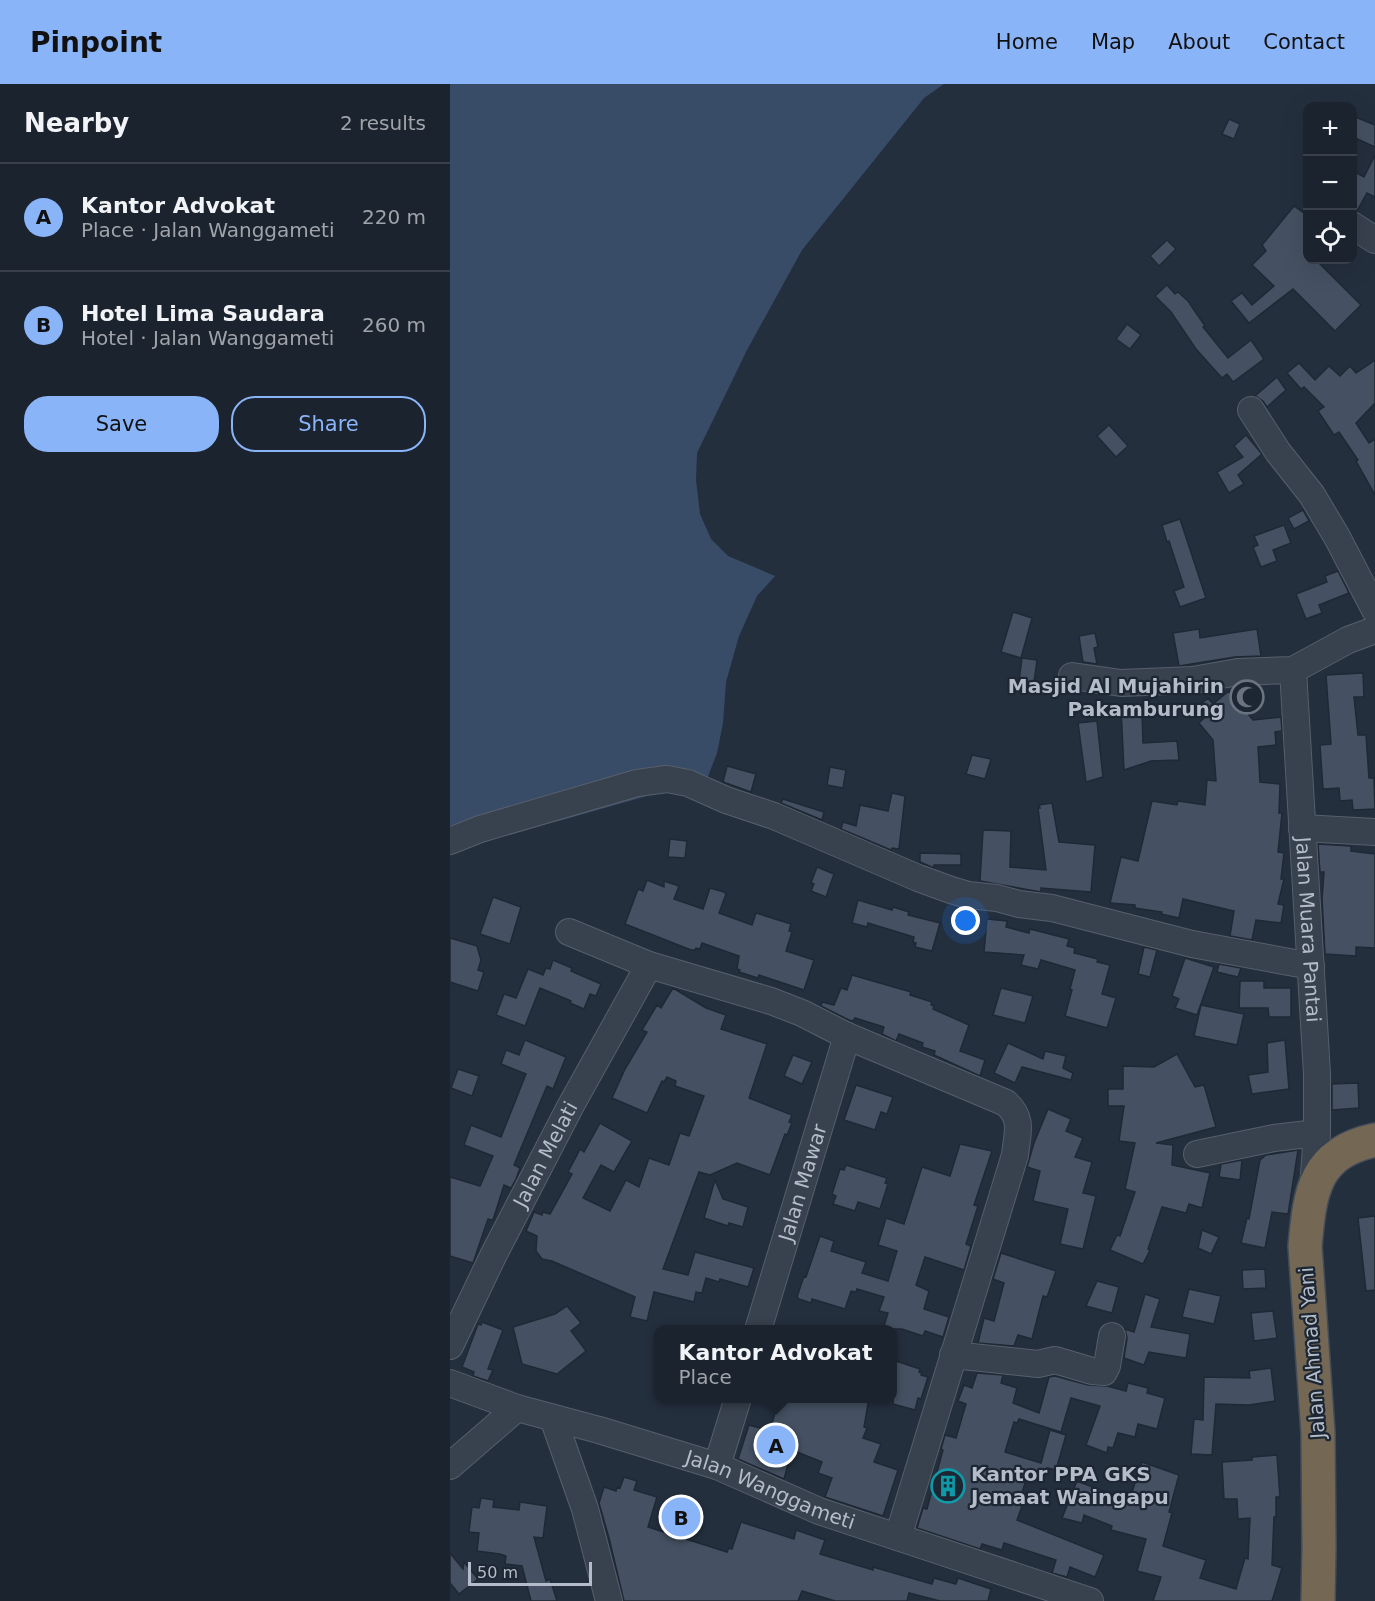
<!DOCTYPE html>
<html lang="en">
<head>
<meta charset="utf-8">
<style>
	body { margin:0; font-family:"DejaVu Sans",sans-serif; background:#242b36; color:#f1f3f6 }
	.controls { position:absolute; right:18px; top:18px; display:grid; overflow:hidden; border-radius:12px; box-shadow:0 6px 24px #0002 }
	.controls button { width:54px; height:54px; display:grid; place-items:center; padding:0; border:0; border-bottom:2px solid #39404a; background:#1b232e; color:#f1f3f6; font:30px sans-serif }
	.scale { position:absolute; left:18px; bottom:15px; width:124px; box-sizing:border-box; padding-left:6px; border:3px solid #b4bcc9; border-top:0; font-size:16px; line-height:21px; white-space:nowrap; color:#b4bcc9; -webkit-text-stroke:4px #1d2633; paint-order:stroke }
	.you { position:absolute; left:516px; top:837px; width:21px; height:21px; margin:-15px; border:4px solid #fff; border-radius:50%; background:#1a73e8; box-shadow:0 0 0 9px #1a73e833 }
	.badge { display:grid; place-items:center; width:39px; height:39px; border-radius:50%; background:#8ab4f8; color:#111; font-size:20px; font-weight:700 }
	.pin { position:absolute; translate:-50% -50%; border:3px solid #fff; box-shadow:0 2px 6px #0006 }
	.popup { position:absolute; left:204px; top:1241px; width:243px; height:78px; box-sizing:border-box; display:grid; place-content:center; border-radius:12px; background:#1b232e; filter:drop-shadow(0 2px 4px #0005); font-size:20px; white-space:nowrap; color:#a0a4aa }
	.popup b { font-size:22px; color:#f1f3f6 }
	.popup::after { content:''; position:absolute; left:50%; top:100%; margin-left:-12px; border:12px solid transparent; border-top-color:#1b232e }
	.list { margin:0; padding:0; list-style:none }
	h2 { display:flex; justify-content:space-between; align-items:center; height:78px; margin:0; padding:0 24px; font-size:26px }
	h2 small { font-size:20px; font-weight:400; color:#a0a4aa }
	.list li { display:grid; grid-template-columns:39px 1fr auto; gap:18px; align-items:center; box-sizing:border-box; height:108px; padding:0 24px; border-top:2px solid #39404a }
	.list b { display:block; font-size:22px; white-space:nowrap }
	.list p { margin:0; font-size:20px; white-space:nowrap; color:#a0a4aa }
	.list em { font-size:20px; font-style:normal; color:#a0a4aa }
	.actions { display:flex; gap:12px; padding:18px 24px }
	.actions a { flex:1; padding:14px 0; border:2px solid #8ab4f8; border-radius:24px; text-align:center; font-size:21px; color:#8ab4f8 }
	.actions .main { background:#8ab4f8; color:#111 }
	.icon { flex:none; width:33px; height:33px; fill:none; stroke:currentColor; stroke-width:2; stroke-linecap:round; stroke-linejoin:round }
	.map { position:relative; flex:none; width:925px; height:1517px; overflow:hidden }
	header { display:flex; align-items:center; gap:36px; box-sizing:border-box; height:84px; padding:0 30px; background:#8ab4f8; color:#111 }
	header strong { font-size:28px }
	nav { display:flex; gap:33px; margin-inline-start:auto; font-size:21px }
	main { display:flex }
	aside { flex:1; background:#1b232e }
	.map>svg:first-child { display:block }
	.water { fill:#394c67 }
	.building { fill:#455162; stroke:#1f2835; stroke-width:1.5 }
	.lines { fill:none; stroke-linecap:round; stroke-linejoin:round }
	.minor-casing { stroke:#565f6c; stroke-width:28 }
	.highway-casing { stroke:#434c59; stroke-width:36 }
	.minor { stroke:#38414e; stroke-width:26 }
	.highway { stroke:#746855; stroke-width:33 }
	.labels { text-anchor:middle; stroke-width:4.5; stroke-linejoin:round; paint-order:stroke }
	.poi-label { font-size:20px; font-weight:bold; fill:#b4bcc9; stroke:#1d2633; text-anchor:end }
	.street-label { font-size:20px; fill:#b4bcc9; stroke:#1d2633 }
</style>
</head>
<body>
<header>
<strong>Pinpoint</strong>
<nav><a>Home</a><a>Map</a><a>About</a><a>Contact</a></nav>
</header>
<main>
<aside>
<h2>Nearby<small>2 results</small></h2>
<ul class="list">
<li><span class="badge">A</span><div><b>Kantor Advokat</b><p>Place · Jalan Wanggameti</p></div><em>220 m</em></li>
<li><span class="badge">B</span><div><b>Hotel Lima Saudara</b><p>Hotel · Jalan Wanggameti</p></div><em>260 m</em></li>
</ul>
<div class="actions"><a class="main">Save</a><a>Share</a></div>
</aside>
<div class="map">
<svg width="925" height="1517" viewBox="0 0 925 1517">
	<rect width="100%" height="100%" fill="#242f3e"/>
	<polygon class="water" points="0,0 494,0 474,14 352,166 297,266 247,369 246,396 250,430 261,455 278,472 325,492 307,512 289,552 276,598 273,639 267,669 257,695 112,736 0,762"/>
	<g class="building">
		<polygon points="903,32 925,41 925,63 903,53"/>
		<polygon points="779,35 790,40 784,55 772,50"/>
		<polygon points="925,71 925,113 917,109 907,127 903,126 903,87 914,93"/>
		<polygon points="844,122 858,132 858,176 866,176 911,221 885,247 843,205 799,239 781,217 792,209 802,221 824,202 802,181 816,167 812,161"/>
		<polygon points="717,156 726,165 709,182 700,172"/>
		<polygon points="717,201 725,210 728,208 738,217 755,242 753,243 778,274 801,256 814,275 783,298 777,290 772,294 746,265 721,228 705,212"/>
		<polygon points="677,240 691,251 680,265 666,255"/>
		<polygon points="925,276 925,319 906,339 919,359 925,355 925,411 906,377 908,376 889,348 884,351 868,327 874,323 854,303 851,305 837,289 849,279 865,296 879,282 890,292 900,282 906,289"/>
		<polygon points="827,293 836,306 817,323 813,317 805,312"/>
		<polygon points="659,341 678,362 666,373 647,352"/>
		<polygon points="796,351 812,370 788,391 794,400 779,409 767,388 793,373 784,362"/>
		<polygon points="853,426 859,437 844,445 838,434"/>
		<polygon points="730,435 756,514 730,523 724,507 734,503 719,457 717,458 712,441"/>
		<polygon points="834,441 841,459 823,466 827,477 811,483 803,463 808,461 804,452"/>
		<polygon points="888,487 899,509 869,521 872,529 856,535 846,510 877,498 875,492"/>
		<polygon points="563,528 582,534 571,574 551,568"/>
		<polygon points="749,545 750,554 807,545 811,572 785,573 729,582 723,549"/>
		<polygon points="645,549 648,563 644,564 647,580 633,578 629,552"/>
		<polygon points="572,574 587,576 583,606 568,604"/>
		<polygon points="913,589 914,613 904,613 908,651 916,651 919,694 924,694 925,725 903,726 902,716 890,717 889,704 873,705 870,661 881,660 876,591"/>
		<polygon points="779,607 803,636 831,633 832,647 825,648 826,661 808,663 810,698 830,700 829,729 832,729 828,768 834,769 831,795 834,795 828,820 834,821 831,839 806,836 802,856 780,852 784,827 733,815 729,834 711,830 712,828 685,824 685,821 660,819 671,773 688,777 702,717 727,721 728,717 755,721 757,696 766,697 763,656 749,639 754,634 746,624 758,614 763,620"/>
		<polygon points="676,621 692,627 693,659 727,657 729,676 701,677 674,686 671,625 675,625"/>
		<polygon points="647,637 653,693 636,698 628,639"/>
		<polygon points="522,671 541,675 535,695 516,690"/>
		<polygon points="277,682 306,690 301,708 273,698"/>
		<polygon points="380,683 396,686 393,704 377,701"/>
		<polygon points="442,709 455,712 449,765 442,764 441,766 391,745 393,738 406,742 410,721 438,727"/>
		<polygon points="333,715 374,728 372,736 331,719"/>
		<polygon points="602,719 609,758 645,761 641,808 591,804 591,808 530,797 533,746 561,747 560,783 596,786 588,724 590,724 589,721"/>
		<polygon points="220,755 237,757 235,774 218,773"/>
		<polygon points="868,760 901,762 901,767 925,770 925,864 906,863 906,872 875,870 872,815 874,788 870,788"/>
		<polygon points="470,769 511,770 511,781 484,781 484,784 470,778"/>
		<polygon points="367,783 384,790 376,813 361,807 364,800 361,799"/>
		<polygon points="197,796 214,803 214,797 229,802 224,815 253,825 260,804 274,808 276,810 269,829 302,841 306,829 341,840 339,847 342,848 336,867 364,876 354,906 309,891 308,894 289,888 290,886 287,885 289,872 252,859 250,865 246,864 245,866 241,866 175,840 188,805 193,807"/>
		<polygon points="43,813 71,823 60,860 30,850"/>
		<polygon points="408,816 442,826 443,823 446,824 459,828 458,831 490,839 482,867 465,863 466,859 463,858 464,853 418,839 417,843 402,839"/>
		<polygon points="537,835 557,837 556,843 579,849 580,845 619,855 617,862 625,864 624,869 648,875 647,878 660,881 652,910 666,914 657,944 615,932 622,906 620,905 625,886 591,876 588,885 571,881 574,871 534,868"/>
		<polygon points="0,854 27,862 31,876 28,886 34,888 28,907 0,898"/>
		<polygon points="694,863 707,866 700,893 688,890"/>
		<polygon points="735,874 764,883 747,931 725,924 729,915 722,912"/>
		<polygon points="103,876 122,884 121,887 151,900 146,912 140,910 134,925 120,919 121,917 90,904 75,942 46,931 54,910 66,914 78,885 93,891 96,884 100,885"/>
		<polygon points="769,880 791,884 788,893 767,888"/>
		<polygon points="402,891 461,908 460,911 482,918 481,921 484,922 483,925 519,941 510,967 535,976 530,992 484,971 485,967 472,963 473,959 449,950 446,957 432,950 434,943 405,934 403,937 399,936 371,922 372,918 384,921 391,904 397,906"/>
		<polygon points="790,897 814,897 814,904 841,904 841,933 819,933 818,924 789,924"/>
		<polygon points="223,904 256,924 276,931 271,945 317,960 299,1014 342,1031 339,1038 342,1039 337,1051 335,1050 320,1091 287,1079 260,1091 249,1088 213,1185 238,1191 245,1168 304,1184 298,1203 270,1195 269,1198 256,1194 252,1209 246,1208 244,1218 204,1208 197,1237 180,1233 185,1213 102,1177 92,1175 86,1167 87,1152 76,1147 84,1128 92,1131 93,1128 100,1130 122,1090 118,1088 126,1073 130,1065 134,1068 150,1039 182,1057 164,1088 151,1081 133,1114 160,1127 176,1096 189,1103 199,1074 219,1081 230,1049 239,1052 254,1012 225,1002 226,997 217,993 214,998 212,997 197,1029 162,1014 175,985 197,948 192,946 207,921 211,924"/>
		<polygon points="551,904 583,912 575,939 543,931"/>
		<polygon points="751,921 794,930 787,961 744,952"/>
		<polygon points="75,956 116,973 103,1005 97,1002 64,1081 70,1084 66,1095 61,1104 54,1101 43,1136 38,1135 23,1179 0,1172 0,1093 30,1102 43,1072 14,1061 21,1041 51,1053 76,990 51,980 56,966 69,971"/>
		<polygon points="835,956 839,1005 802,1010 798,991 818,988 817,959"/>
		<polygon points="558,959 593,975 595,967 616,972 613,984 623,989 621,996 572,983 565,999 544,989"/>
		<polygon points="727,970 745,1003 754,1001 766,1043 706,1059 723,1061 722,1081 760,1089 752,1124 739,1120 736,1129 712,1123 698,1165 700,1166 693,1180 660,1166 667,1151 670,1152 685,1108 675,1105 685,1059 669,1057 674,1022 658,1022 658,1005 673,1005 673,982 704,983"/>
		<polygon points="343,971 362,978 352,1000 334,992"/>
		<polygon points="8,985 29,992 22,1012 1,1004"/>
		<polygon points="908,999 909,1024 882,1026 882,1000"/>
		<polygon points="406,1001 443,1013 437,1030 431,1028 425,1046 394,1036"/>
		<polygon points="598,1025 621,1035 616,1047 633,1054 625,1073 642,1078 633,1109 646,1112 633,1165 610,1160 618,1125 583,1117 590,1087 577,1083 584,1059"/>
		<polygon points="510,1060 542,1067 524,1121 528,1122 516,1160 521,1162 514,1186 475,1173 466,1201 479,1207 474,1225 499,1233 493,1253 475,1247 473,1252 452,1245 433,1245 438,1229 429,1227 434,1213 407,1205 406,1208 401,1207 395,1225 362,1215 361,1219 349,1215 347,1213 354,1192 356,1193 370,1152 384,1157 381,1167 416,1178 412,1189 438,1197 447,1167 428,1161 436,1134 454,1140 472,1083 500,1092"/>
		<polygon points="848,1066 838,1130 822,1128 815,1164 791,1159 797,1134 799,1135 810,1076 816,1071"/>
		<polygon points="792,1076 790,1096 769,1093 771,1080"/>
		<polygon points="396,1081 437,1094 435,1099 438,1100 430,1125 408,1118 405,1127 383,1120 386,1112 382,1110 390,1085 394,1086"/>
		<polygon points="265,1096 273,1115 298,1123 293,1143 279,1139 278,1142 254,1134"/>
		<polygon points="925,1132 925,1206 916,1207 908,1134"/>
		<polygon points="752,1146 769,1153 761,1170 748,1164"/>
		<polygon points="551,1169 606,1187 597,1213 593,1212 582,1255 568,1251 564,1262 528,1259 534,1234 544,1237 554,1199 543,1195"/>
		<polygon points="815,1185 816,1204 793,1205 792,1186"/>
		<polygon points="647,1197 669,1203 662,1229 636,1222"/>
		<polygon points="739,1205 771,1212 764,1240 732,1233"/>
		<polygon points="695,1210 710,1215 701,1243 740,1250 736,1274 699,1268 694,1281 674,1274 677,1254 675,1245 684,1248"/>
		<polygon points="117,1222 131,1239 121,1247 136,1267 107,1290 72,1280 63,1243 105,1230"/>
		<polygon points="823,1227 827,1254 804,1257 801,1229"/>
		<polygon points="32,1238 53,1246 38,1285 43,1286 38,1297 23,1292 24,1288 12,1283 28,1240 31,1241"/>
		<polygon points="443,1276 470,1285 469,1288 472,1289 471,1291 478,1293 471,1315 468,1314 465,1326 443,1320"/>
		<polygon points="821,1284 825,1317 799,1321 766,1320 762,1371 741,1370 744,1335 753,1336 754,1293 800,1294 799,1287"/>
		<polygon points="527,1289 553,1291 551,1299 567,1304 563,1319 589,1329 599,1293 605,1292 638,1301 657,1302 676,1307 678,1299 698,1304 697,1309 715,1314 707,1345 688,1340 685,1353 668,1349 663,1364 658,1363 657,1369 636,1361 650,1322 621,1314 611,1348 569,1335 567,1339 564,1338 555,1368 591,1379 600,1346 616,1351 606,1386 597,1384 594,1394 578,1390 568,1421 572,1422 567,1436 654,1471 645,1493 620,1483 617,1493 602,1489 606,1476 554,1459 552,1466 532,1460 530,1465 467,1444 473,1424 477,1425 493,1366 491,1365 495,1351 506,1354 516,1320 508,1317 514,1301 522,1304"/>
		<polygon points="329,1314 419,1314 414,1343 417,1344 413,1354 431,1360 424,1378 448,1386 433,1432 375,1413 382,1394 368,1389 372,1378 342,1366 334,1395 288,1375 299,1341 320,1347"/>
		<polygon points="827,1371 830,1413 826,1413 826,1433 824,1433 822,1481 832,1484 822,1517 703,1517 711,1493 687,1487 696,1455 661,1446 662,1442 634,1431 632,1439 612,1434 627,1397 679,1417 692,1378 729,1391 719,1428 722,1429 713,1462 756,1476 750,1494 786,1505 795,1474 798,1475 800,1434 788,1435 787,1415 774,1415 772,1378 802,1376 802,1373"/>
		<polygon points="174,1393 187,1397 184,1406 207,1413 198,1443 277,1468 279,1464 282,1465 291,1438 344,1455 346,1446 375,1456 370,1470 423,1486 423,1483 482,1500 484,1494 506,1500 508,1494 541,1505 538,1517 490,1517 459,1509 457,1517 385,1517 352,1507 348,1517 174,1517 159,1454 149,1419 154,1403 166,1407 167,1403 170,1404"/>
		<polygon points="31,1414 44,1416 43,1423 69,1426 70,1418 97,1422 93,1454 84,1453 96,1497 100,1495 107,1517 81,1517 72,1482 55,1480 56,1472 50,1470 27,1467 29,1449 19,1448 22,1423 29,1424"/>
		<polygon points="0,1469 13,1485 14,1478 28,1495 9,1510 0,1499"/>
	</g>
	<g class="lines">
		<defs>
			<g id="minor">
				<polyline points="902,141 925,156"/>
				<polyline points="801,326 828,368 862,411 887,453 925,526"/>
				<path id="s1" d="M843,586L867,990V1049L863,1104"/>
				<polyline points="622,592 671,599 743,596 788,588 843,586 898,556 925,546"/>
				<polyline points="852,744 925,748"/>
				<polyline points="0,757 30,745 146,711 187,699 217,695 238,699 276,716 324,732 468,794 501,806 518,811 547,814 569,820 602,824 742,860 861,882"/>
				<path d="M119,848L199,881L321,917L352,929L397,952L556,1019C574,1035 567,1050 565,1071L448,1453"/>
				<polyline points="747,1070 824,1054 867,1049"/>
				<path id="s2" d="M308,1246L397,952"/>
				<path id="s3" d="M0,1262L43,1172L120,1023L199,881"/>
				<polyline points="503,1271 588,1280 605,1276 642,1287 654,1288 657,1282 662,1252"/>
				<path id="s4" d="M0,1299L67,1324L149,1346L267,1382L369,1427L640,1517"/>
				<polyline points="103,1334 135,1425 159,1517"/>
				<polyline points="0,1382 67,1324"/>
				<polyline points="267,1382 288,1314"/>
			</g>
			<path id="highway" d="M868,1517L869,1464L868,1349L855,1162C860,1107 864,1069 925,1056"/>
		</defs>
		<use href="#minor" class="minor-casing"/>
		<use href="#highway" class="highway-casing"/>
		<use href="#minor" class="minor"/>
		<use href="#highway" class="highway"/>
	</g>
	<defs>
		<symbol id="mosque-ring" viewBox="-11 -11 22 22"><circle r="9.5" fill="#1d2633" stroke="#6b7280" stroke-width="1.5"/><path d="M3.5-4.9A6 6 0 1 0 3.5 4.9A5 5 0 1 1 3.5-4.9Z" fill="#6b7280"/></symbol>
		<symbol id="building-ring" viewBox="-11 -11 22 22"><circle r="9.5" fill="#1d2633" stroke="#0f9aa8" stroke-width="1.5"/><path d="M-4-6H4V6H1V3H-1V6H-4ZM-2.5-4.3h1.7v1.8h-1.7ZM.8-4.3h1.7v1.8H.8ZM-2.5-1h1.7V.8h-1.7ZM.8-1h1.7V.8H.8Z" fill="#0f9aa8"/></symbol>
	</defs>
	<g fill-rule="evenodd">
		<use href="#mosque-ring" x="778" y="594" width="38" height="38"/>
		<use href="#building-ring" x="479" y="1383" width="38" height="38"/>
	</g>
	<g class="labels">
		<g class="poi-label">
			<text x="774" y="609">Masjid Al Mujahirin<tspan x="774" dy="23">Pakamburung</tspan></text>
			<text x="521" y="1397" text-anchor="start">Kantor PPA GKS<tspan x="521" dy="23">Jemaat Waingapu</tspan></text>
		</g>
		<g class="street-label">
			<text dy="7" stroke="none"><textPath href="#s1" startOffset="260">Jalan Muara Pantai</textPath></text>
			<text dy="7" stroke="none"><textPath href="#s3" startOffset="214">Jalan Melati</textPath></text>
			<text dy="7" stroke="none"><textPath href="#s2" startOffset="154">Jalan Mawar</textPath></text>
			<text transform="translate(862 1269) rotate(-94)" y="7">Jalan Ahmad Yani</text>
			<text dy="7" stroke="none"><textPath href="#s4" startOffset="338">Jalan Wanggameti</textPath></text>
		</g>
	</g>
</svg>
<div class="controls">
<button>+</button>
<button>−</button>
<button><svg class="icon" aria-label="locate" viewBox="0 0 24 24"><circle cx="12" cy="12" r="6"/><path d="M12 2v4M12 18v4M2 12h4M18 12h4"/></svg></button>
</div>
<div class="scale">50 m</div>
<div class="you"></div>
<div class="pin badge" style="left:326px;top:1361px">A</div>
<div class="popup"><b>Kantor Advokat</b>Place</div>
<div class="pin badge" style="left:231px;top:1433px">B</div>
</div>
</main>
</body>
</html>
